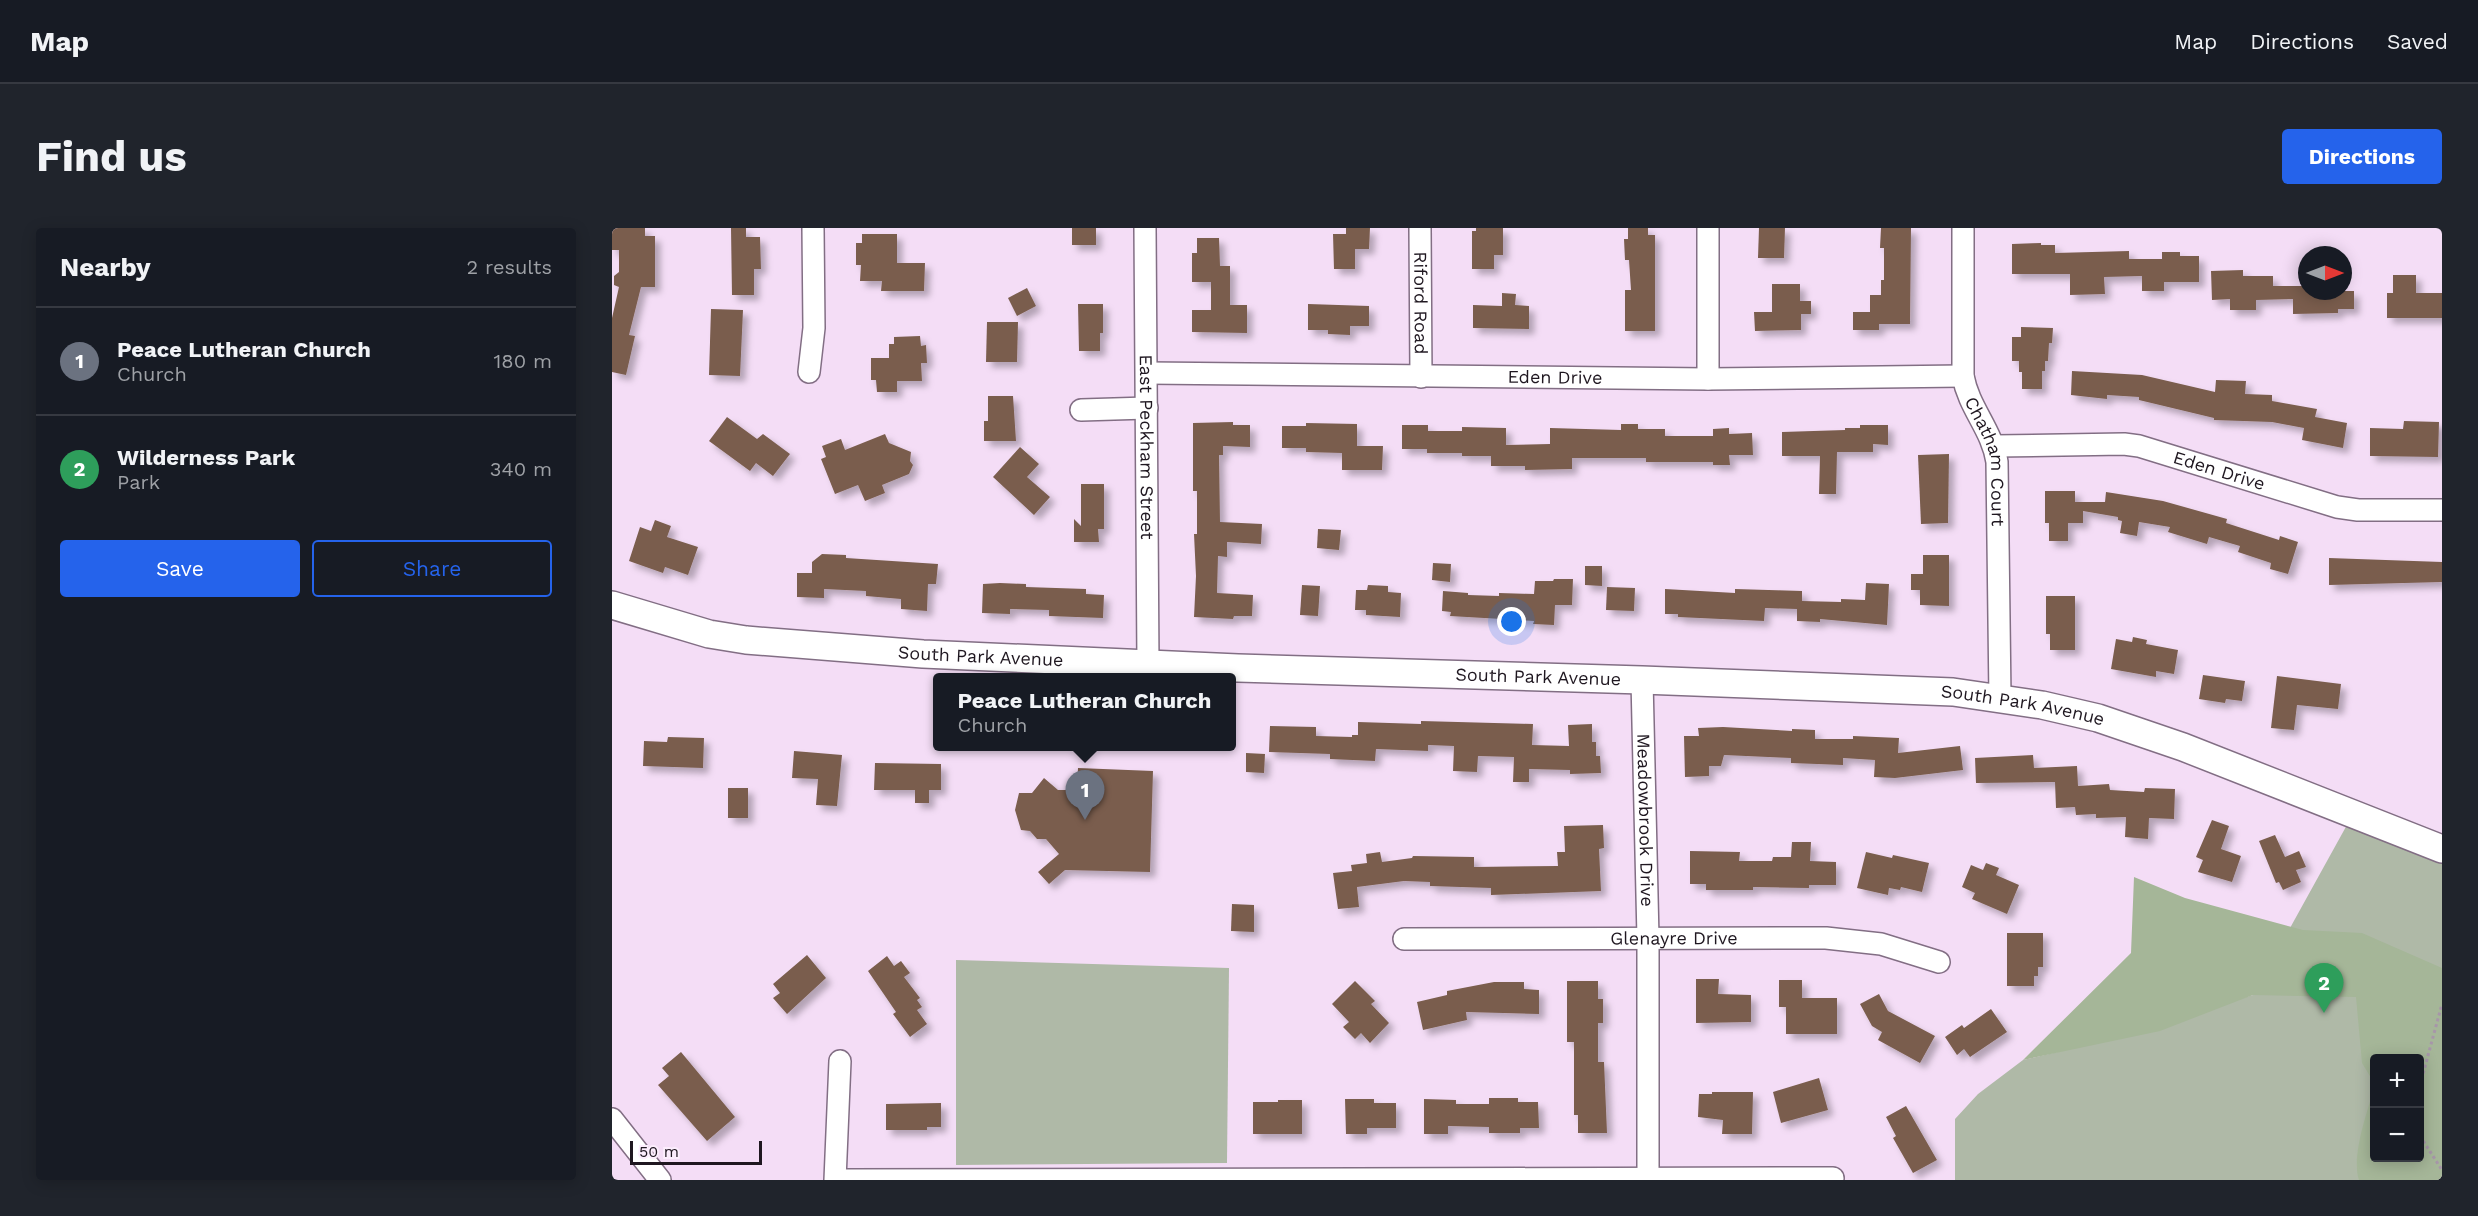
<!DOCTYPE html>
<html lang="en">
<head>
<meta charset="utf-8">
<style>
	body { margin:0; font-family:"Work Sans",sans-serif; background:#20242c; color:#f1f3f6 }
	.controls { position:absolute; right:18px; bottom:18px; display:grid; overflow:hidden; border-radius:6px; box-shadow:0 3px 15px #0003 }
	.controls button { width:54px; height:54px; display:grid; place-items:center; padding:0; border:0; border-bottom:2px solid #363941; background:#171b24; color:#f1f3f6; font:30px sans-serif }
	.compass { position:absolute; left:1686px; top:18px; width:54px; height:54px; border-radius:50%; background:#171b24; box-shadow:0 3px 15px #0003; rotate:90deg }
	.scale { position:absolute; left:18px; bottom:15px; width:132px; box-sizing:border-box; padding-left:6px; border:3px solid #1f1720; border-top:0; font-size:16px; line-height:21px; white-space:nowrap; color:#1f1720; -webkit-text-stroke:4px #fceefd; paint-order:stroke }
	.you { position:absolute; left:900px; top:394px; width:21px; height:21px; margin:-15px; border:4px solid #fff; border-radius:50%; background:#1a73e8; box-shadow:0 0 0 9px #1a73e833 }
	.badge { display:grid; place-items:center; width:39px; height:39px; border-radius:50%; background:#2563eb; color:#fff; font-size:20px; font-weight:700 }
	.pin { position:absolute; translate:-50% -50px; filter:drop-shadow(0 2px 3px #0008) }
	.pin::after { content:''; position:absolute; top:32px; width:21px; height:18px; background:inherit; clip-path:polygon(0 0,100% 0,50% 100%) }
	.popup { position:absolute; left:321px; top:445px; width:303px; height:78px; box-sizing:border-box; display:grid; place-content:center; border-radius:6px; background:#171b24; filter:drop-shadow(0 2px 4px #0005); font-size:20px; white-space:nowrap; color:#9ea1a6 }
	.popup b { font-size:22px; color:#f1f3f6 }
	.popup::after { content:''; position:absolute; left:50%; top:100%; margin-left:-12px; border:12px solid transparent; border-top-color:#171b24 }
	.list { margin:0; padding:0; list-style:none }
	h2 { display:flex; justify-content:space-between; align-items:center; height:78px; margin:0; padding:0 24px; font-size:26px }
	h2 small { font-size:20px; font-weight:400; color:#9ea1a6 }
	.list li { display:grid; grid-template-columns:39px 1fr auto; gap:18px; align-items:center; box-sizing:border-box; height:108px; padding:0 24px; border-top:2px solid #363941 }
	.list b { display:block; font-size:22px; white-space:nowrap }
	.list p { margin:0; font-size:20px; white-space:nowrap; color:#9ea1a6 }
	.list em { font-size:20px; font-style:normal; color:#9ea1a6 }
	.actions { display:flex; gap:12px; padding:18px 24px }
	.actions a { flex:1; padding:14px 0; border:2px solid #2563eb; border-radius:6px; text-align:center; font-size:21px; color:#2563eb }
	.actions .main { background:#2563eb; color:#fff }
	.map { position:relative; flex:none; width:1830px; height:952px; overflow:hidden; border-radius:6px }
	header { display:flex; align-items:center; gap:36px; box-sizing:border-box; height:84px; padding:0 30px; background:#171b24; border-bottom:2px solid #363941 }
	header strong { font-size:28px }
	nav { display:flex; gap:33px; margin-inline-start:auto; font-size:21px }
	.intro { display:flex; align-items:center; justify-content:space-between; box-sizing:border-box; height:144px; padding:0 36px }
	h1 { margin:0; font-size:42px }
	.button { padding:15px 27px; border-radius:6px; background:#2563eb; color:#fff; font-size:21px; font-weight:700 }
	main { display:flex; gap:36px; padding:0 36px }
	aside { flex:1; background:#171b24; border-radius:6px; box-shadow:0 3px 15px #0003 }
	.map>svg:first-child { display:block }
	.green { fill:#afb9a7; fill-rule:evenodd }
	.forest { fill:#a5b698 }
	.building { fill:#7a5d4d; filter:url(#shadow) }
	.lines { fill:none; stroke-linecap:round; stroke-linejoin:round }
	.minor-casing { stroke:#826e84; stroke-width:24 }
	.major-casing { stroke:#826e84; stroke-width:30 }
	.path { stroke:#a796a9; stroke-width:3; stroke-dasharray:3 3; stroke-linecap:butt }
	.minor { stroke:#fff; stroke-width:21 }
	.major { stroke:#fff; stroke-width:27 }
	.labels { text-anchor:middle; stroke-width:6; stroke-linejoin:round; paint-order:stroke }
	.street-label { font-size:18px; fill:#1f1720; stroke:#fceefd }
</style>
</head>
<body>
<header>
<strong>Map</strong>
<nav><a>Map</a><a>Directions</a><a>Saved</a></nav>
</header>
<div class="intro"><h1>Find us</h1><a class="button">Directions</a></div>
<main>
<aside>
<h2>Nearby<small>2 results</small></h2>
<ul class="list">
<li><span class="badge" style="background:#6b7280">1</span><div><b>Peace Lutheran Church</b><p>Church</p></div><em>180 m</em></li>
<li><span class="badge" style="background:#2e9e5b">2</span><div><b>Wilderness Park</b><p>Park</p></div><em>340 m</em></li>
</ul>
<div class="actions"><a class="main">Save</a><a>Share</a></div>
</aside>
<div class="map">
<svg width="1830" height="952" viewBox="0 0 1830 952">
	<defs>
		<filter id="shadow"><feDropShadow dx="5.5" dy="5.5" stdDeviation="3" flood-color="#0004"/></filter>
	</defs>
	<rect width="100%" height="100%" fill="#f4ddf6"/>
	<g class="green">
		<path d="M1741,586L1830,621V952H1343V891L1366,866L1411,832L1458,821L1641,767ZM1762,830H1808V930H1762Z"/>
		<polygon points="344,732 617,740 615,935 344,937"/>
	</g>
	<path class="forest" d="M1522,649L1573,670L1691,702L1750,705L1830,740V952H1747C1739,929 1755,884 1762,861V930H1808V830H1762V855L1750,835L1744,769L1641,767L1548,803L1411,832L1519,725Z"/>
	<g class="building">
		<polygon points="0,0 33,0 33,8 43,8 43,59 29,59 17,107 23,108 14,147 0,144 0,90 7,59 2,57 2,48 7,44 7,22 0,22"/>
		<polygon points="119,0 134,0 134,9 148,9 149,41 142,41 142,67 120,67"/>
		<rect x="460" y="0" width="24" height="17"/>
		<polygon points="734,0 758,0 757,21 743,21 743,41 722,41 721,6 734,6"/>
		<polygon points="864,0 891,0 891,27 882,27 882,41 860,41 860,3 864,3"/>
		<polygon points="1016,0 1036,0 1036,7 1043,7 1043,103 1013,103 1013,62 1019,62 1017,32 1013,32 1012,11 1016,11"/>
		<polygon points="1147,0 1173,0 1172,30 1146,30"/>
		<polygon points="1269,0 1299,0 1298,96 1267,96 1267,102 1241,102 1241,84 1258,84 1258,67 1269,67 1269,52 1272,52 1272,20 1268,20"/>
		<polygon points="250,6 285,6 285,35 313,35 312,63 269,63 270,53 248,53 249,37 244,37 244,15 250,15"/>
		<polygon points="585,10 607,10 608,38 618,38 618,77 635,77 635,105 580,104 580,82 599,82 599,54 580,54 580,25 585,25"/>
		<polygon points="1429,15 1429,17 1443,17 1443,25 1517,23 1517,31 1550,31 1550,24 1568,24 1568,28 1587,28 1587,54 1552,54 1552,63 1530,63 1530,48 1492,49 1493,66 1458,67 1458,46 1400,46 1400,16"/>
		<polygon points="1631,42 1631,48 1661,48 1661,58 1695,58 1695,63 1742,63 1742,81 1726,81 1726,85 1681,86 1681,71 1644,72 1644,82 1618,82 1618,71 1600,72 1599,43"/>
		<polygon points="1781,47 1804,47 1804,65 1830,65 1830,90 1775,90 1775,65 1781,65"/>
		<polygon points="1160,56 1188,56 1188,73 1199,73 1199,86 1189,86 1189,102 1143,103 1142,84 1160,84"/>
		<polygon points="415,60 424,78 405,88 396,70"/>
		<polygon points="890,65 904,66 903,77 917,78 917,101 861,100 861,77 890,78"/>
		<polygon points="466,76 491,76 491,105 488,105 488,123 467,123"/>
		<polygon points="696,76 757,78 757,98 738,98 738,107 716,106 716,102 696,102"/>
		<polygon points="99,81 131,82 128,148 97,147"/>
		<polygon points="375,94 406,94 405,134 374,134"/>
		<polygon points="1409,99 1441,100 1440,115 1437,115 1436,133 1433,133 1433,143 1430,143 1430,161 1410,161 1410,144 1407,144 1407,133 1400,133 1400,109 1409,109"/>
		<polygon points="308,108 309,118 314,117 315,135 309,135 310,153 285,153 285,164 265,164 264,152 259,152 259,130 277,130 277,116 282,116 282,109"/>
		<polygon points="1460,143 1530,147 1603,164 1604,152 1634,153 1633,166 1660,167 1660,173 1705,181 1703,189 1735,195 1731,220 1690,212 1692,200 1660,194 1602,192 1602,190 1527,172 1527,169 1495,167 1495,171 1459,167"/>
		<polygon points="376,168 401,168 404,213 372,213 372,193 376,193"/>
		<polygon points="115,189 145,211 151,206 178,226 161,248 144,235 138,243 97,213"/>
		<polygon points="1792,193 1827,194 1826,229 1758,228 1758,200 1791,201"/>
		<polygon points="621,194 621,197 638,197 638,219 611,218 611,227 607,227 608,294 650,296 649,316 615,314 615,329 606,328 605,365 641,367 640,388 622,388 621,391 582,389 584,348 582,306 585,306 585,263 581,263 581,195"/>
		<polygon points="694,195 745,196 745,218 771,218 770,242 730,242 730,225 694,224 694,220 670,220 670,198 694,198"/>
		<polygon points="1009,196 1026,196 1026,201 1053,201 1053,208 1101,208 1101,201 1117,200 1117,206 1140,205 1141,227 1117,227 1118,237 1101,237 1101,234 1034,234 1034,230 960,230 960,241 913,242 913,238 879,238 879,228 850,228 850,225 815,225 815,221 790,221 790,197 816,197 816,203 850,203 850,199 894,200 894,217 938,216 938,200 1009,202"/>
		<polygon points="1248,197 1276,197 1276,217 1261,216 1261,224 1225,224 1224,266 1207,266 1208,228 1170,228 1170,204 1233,202 1233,200 1248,200"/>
		<polygon points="273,206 277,215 299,224 298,233 301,237 297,246 270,257 273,265 253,273 246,257 223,266 209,231 214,229 210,218 229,211 233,222"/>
		<polygon points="408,219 427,236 415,249 438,269 422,287 381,249"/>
		<polygon points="1337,226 1336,295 1309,296 1306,227"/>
		<polygon points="469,256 492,256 492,301 486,301 487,314 462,314 462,291 469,298"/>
		<polygon points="1433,263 1463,263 1463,274 1493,274 1494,264 1551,273 1615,291 1614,295 1667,312 1668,308 1686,314 1676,346 1658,341 1659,335 1626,324 1628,318 1597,309 1595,316 1556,304 1558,299 1527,294 1525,308 1508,305 1510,293 1506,292 1506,289 1471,283 1471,295 1456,295 1456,313 1437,313 1437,295 1433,295"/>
		<polygon points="43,292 59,298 55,309 86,319 76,347 53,339 51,345 17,333 28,299 39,303"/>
		<polygon points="706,301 729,302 727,322 705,320"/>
		<polygon points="210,326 234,327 234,330 326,336 324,356 316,356 315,383 289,381 289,371 254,368 254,363 212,361 212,370 185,369 185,345 200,345 200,334"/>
		<polygon points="1311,327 1337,327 1337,378 1308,377 1308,362 1299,362 1299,346 1311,346"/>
		<polygon points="1717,330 1830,334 1830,354 1717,357"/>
		<polygon points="821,335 839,336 838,354 820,352"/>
		<polygon points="973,338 990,338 990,358 973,357"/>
		<polygon points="942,351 961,351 960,377 943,377 942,397 921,396 922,393 838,388 839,384 830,383 831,363 856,365 856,367 887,368 887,365 922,366 923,353 941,353"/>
		<polygon points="388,355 414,356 414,359 474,361 474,366 492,367 491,390 437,388 437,382 398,381 398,386 370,385 371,356"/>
		<polygon points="1254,355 1277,356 1275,397 1208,391 1208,394 1185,393 1185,381 1153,380 1152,393 1066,389 1066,386 1053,386 1053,361 1123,365 1123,361 1190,363 1190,373 1229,374 1229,371 1253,372"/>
		<polygon points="690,357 708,358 706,388 688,387"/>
		<polygon points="756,357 776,358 776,364 789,365 788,389 754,387 754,382 743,382 744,362 755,362"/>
		<polygon points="995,359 1023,360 1022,383 994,382"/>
		<polygon points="1434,368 1463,368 1463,422 1438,422 1438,406 1434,406"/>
		<polygon points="1521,409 1535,412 1534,416 1566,422 1562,446 1544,443 1544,449 1499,441 1504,411 1520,414"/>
		<polygon points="1591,447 1633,453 1630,473 1614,471 1613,475 1587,471"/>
		<polygon points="1665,448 1729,456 1726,481 1685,477 1682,502 1659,500"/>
		<polygon points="809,493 921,496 920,517 957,518 956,497 980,496 980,514 984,514 984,528 988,528 989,545 958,546 958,542 917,541 917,554 901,554 902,529 866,528 865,544 841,543 842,518 816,517 816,523 764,521 763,533 718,531 718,526 657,524 658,498 704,499 704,508 740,509 740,507 746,507 746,494 809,496"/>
		<polygon points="1111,499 1180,503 1180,501 1203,502 1203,511 1241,511 1241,508 1287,510 1286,525 1348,518 1351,542 1283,550 1262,549 1263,532 1231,530 1231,537 1179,535 1179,530 1112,527 1109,538 1097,538 1097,548 1073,549 1072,508 1087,508 1086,500"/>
		<polygon points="56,509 92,510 91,540 31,538 32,513 55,514"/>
		<polygon points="182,523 230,527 225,578 204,577 206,551 180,550"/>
		<polygon points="634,525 653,526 652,545 634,544"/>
		<polygon points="1421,527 1422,540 1465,538 1466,558 1497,556 1498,562 1532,564 1533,560 1563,561 1562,591 1537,590 1536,611 1513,609 1514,589 1484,590 1484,586 1464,587 1463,579 1444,580 1443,554 1364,555 1363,530"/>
		<polygon points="263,535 329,536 329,562 317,562 317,575 303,575 303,562 262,562"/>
		<polygon points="466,540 541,543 538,644 453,642 437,656 426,644 447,626 434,611 425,611 418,603 409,602 403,582 407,565 420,565 432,550 446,562 465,562"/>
		<rect x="116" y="560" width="20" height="30"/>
		<polygon points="1600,592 1617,598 1609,621 1629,628 1620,654 1586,644 1591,632 1584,629"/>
		<polygon points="991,597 992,620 987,621 989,663 879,667 879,660 818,658 818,654 792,653 745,659 747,679 726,681 721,645 740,643 739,637 755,635 754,626 768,624 770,634 800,630 801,628 862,629 862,639 946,638 945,624 953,624 952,598"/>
		<polygon points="1663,607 1673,629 1687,623 1694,639 1684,642 1689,654 1671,662 1667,654 1664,655 1647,613"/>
		<polygon points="1180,614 1199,614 1198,633 1224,634 1224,657 1197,657 1197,660 1141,659 1141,662 1094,662 1094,656 1078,656 1078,623 1128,624 1127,633 1160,633 1161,629 1179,629"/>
		<polygon points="1254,624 1280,630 1281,627 1317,635 1310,664 1289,659 1288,662 1277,660 1276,667 1245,660"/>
		<polygon points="1374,635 1387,640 1384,647 1407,657 1395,686 1360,671 1363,665 1350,659 1359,637 1371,642"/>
		<polygon points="620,676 642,677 642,704 619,703"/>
		<polygon points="1395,705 1431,705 1431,739 1426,739 1426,748 1422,748 1422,758 1395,758"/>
		<polygon points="195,727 214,750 175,786 161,770 168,765 161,756"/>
		<polygon points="275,728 282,738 289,733 298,745 292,749 308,770 305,772 310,779 305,782 315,796 298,809 281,786 284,784 256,743"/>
		<polygon points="1084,751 1107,751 1106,766 1139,767 1139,794 1084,795"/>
		<polygon points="1167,752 1190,752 1190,770 1225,770 1225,806 1174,806 1174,779 1167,779"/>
		<polygon points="743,753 763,773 759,776 777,795 758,815 749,805 743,811 731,799 737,794 720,776"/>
		<polygon points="955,753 986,753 986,771 991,771 991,795 986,795 986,834 992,834 995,905 966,905 966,887 962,887 962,814 955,814"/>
		<polygon points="882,754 912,754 912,761 927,762 927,786 854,784 855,792 811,802 805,774 835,767 835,763"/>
		<polygon points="1267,766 1276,783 1323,808 1308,835 1266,812 1270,804 1260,798 1248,776"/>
		<polygon points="1379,781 1395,804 1358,829 1352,821 1345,827 1333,809 1350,797 1352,800"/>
		<polygon points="69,824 123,889 95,913 46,857 57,848 50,840"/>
		<polygon points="1207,850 1216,882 1169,895 1161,864"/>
		<polygon points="1100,864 1141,864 1140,906 1110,906 1111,892 1086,889 1087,866 1100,866"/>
		<polygon points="877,870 906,870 906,874 926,874 927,900 908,900 908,905 877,905 877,899 836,898 836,906 812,906 812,871 844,872 844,876 877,876"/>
		<polygon points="733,871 762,871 762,875 784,875 784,900 755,900 755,906 734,906"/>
		<polygon points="666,872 690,872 690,906 641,906 641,874 666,874"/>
		<polygon points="329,875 329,899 315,899 315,902 274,902 274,876"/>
		<polygon points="1294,878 1325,932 1301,945 1281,910 1284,908 1274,889"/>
	</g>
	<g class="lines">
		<defs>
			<g id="minor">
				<path id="s1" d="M533,0L536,437"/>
				<path id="s2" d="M808,0L809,149"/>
				<polyline points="1096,0 1096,151"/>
				<path id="s3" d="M1351,0V148C1357,181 1380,201 1385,234L1388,470"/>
				<polyline points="197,144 202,100 201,0"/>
				<path id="s4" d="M535,145L1096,151L1351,148"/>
				<polyline points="469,182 535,180"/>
				<path id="s5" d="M1383,218L1512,216L1527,218L1725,279L1746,282H1830"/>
				<path id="s6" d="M1030,452L1036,710V949"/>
				<path id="s7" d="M792,711L1214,710L1269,716L1327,734"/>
				<polyline points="0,891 48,952"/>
				<polyline points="223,952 228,833"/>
				<polyline points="234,952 1221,950"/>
			</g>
			<g id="major">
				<path id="s8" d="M0,377L97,406L134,412L311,426L626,440L1030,452L1341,464L1430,477L1486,490L1571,519L1830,621"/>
			</g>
		</defs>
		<use href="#minor" class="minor-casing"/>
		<use href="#major" class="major-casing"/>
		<g class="path">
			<polyline points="1808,857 1830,776"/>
			<polyline points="1808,908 1830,942"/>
		</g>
		<use href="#minor" class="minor"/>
		<use href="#major" class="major"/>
	</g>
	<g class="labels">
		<g class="street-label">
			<text dy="6" stroke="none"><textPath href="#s2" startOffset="75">Riford Road</textPath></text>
			<text dy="6" stroke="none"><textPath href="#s4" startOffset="408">Eden Drive</textPath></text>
			<text dy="6" stroke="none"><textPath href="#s1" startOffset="219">East Peckham Street</textPath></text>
			<text dy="6" stroke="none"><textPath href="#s3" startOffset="238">Chatham Court</textPath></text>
			<text dy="6" stroke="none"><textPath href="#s5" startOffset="228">Eden Drive</textPath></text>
			<text dy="6" stroke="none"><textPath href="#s8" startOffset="374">South Park Avenue</textPath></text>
			<text dy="6" stroke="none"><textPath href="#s8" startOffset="932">South Park Avenue</textPath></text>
			<text dy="6" stroke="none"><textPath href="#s8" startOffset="1418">South Park Avenue</textPath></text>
			<text dy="6" stroke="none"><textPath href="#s6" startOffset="140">Meadowbrook Drive</textPath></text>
			<text dy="6" stroke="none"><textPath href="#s7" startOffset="270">Glenayre Drive</textPath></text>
		</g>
	</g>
</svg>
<div class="controls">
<button>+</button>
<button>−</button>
</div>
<svg class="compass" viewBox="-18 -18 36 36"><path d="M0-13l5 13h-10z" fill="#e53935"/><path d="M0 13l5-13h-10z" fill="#9ea1a6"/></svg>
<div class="scale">50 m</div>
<div class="you"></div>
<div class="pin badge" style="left:473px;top:592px;background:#6b7280">1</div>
<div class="popup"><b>Peace Lutheran Church</b>Church</div>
<div class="pin badge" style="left:1712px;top:785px;background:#2e9e5b">2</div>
</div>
</main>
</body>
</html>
